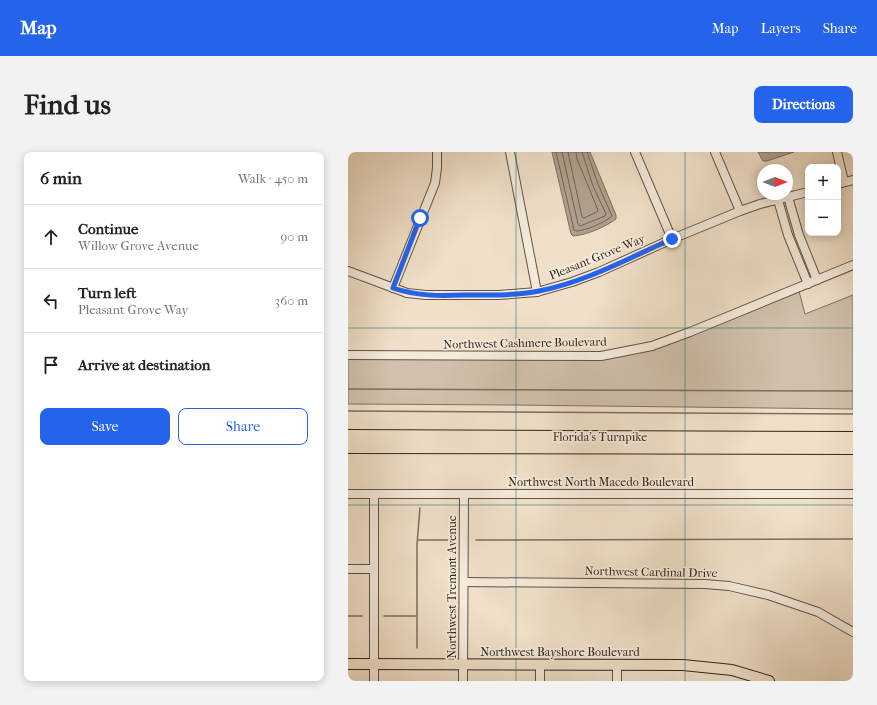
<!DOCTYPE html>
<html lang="en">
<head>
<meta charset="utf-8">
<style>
	body { margin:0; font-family:"IM FELL French Canon",serif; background:#f2f2f2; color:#222 }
	.controls { position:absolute; right:12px; top:12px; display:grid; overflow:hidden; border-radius:8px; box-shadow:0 2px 10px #0003 }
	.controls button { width:36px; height:36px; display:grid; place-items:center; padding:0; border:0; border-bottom:1px solid #e0e0e0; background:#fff; color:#222; font:20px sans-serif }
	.compass { position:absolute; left:409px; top:12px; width:36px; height:36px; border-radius:50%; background:#fff; box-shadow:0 2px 10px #0003; rotate:90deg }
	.stop { position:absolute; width:12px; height:12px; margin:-9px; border:3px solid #2563eb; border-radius:50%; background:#fff }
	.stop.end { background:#2563eb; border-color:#fff; box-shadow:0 1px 4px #0008 }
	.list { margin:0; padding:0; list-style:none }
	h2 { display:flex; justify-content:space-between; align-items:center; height:52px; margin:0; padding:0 16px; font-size:17px }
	h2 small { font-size:13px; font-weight:400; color:#767676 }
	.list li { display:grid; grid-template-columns:26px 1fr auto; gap:12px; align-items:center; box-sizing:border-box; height:64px; padding:0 16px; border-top:1px solid #e0e0e0 }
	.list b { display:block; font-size:15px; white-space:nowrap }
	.list p { margin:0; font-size:13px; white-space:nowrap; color:#767676 }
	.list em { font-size:13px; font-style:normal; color:#767676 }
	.actions { display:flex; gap:8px; padding:12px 16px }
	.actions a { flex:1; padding:9px 0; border:1px solid #2563eb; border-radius:8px; text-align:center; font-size:14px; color:#2563eb }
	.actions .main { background:#2563eb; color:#fff }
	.icon { flex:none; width:22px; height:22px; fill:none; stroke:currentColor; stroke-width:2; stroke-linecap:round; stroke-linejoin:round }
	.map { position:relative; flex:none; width:505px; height:529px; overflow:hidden; border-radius:8px }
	header { display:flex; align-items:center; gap:24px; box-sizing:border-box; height:56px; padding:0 20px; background:#2563eb; color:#fff }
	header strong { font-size:19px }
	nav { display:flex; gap:22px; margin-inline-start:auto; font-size:14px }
	.intro { display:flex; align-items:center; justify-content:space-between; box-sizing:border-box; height:96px; padding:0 24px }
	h1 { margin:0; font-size:28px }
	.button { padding:10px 18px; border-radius:8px; background:#2563eb; color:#fff; font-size:14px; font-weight:700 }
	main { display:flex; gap:24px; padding:0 24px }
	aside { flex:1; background:#fff; border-radius:8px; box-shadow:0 2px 10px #0003 }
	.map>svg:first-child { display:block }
	.green { fill:#d0c0ac; stroke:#807264 }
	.water { fill:#afa08e; stroke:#7d6e60 }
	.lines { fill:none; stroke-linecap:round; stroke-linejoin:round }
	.shore { stroke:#706255; stroke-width:1 }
	.stream { stroke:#7d6e60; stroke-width:1.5 }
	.minor-casing { stroke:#615347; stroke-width:10 }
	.major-casing { stroke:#31241c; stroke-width:12 }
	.highway-casing { stroke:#31241c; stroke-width:14 }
	.minor { stroke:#f5ebdc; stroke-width:8 }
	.major { stroke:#f0e0c9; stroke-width:10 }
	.highway { stroke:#f0e0c9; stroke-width:12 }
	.route { stroke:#2563eb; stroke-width:5 }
	.grid { fill:none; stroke:#0f766e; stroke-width:1; stroke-opacity:0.55 }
	.labels { text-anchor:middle; stroke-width:3.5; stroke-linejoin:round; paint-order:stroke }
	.street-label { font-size:12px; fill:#31241c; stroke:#f5ebdc }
</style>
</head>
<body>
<header>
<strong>Map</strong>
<nav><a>Map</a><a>Layers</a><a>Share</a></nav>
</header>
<div class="intro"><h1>Find us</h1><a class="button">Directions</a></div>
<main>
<aside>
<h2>6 min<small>Walk · 450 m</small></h2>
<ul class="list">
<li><svg class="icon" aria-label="ahead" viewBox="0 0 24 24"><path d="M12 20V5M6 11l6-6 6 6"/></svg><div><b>Continue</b><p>Willow Grove Avenue</p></div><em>90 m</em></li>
<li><svg class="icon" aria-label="left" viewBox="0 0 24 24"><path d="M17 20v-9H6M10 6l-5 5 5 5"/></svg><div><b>Turn left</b><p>Pleasant Grove Way</p></div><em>360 m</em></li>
<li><svg class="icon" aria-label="arrive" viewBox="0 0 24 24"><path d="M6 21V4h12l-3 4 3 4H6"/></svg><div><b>Arrive at destination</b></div></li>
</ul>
<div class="actions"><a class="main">Save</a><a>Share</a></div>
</aside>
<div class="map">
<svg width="505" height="529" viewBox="0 0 505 529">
	<rect width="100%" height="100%" fill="#f0e0c9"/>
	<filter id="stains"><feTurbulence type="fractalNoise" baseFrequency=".005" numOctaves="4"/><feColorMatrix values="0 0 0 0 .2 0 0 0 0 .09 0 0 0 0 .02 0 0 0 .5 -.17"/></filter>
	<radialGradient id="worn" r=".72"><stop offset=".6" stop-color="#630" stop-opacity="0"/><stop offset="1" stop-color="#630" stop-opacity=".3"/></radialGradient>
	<polygon class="green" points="451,139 457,162 505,143 505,257 165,253 0,252 0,206 276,203"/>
	<g class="water">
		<path d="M204,0H242L268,63V67C257,75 239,83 225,84L223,82Z"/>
		<polygon points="410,0 446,0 419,9 415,9"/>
	</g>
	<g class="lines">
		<g class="shore">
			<path d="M208,0L226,78L228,79C237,79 258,70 264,64L250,32L239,0"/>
			<polyline points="214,0 230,72 232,74 257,64 258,62 245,34 234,0"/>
			<polyline points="220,0 234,65 236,66 249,60 250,58 229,7 228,0"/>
		</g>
		<g class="stream">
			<polyline points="0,237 505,239"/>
			<polyline points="0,259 505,262"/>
			<polyline points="70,388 105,388"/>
			<polyline points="128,388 505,387"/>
			<polyline points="0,464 14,464"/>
			<polyline points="36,464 68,464"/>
			<polyline points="69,496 69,392 72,356"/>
		</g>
		<defs>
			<g id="minor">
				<polyline points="162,0 189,140"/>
				<polyline points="287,0 324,87"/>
				<polyline points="367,0 392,59"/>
				<polyline points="489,0 496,30"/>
				<polyline points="490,32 505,28"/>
				<polyline points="440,45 451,83 469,128"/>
				<polyline points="430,48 440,83 460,132"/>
				<polyline points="0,119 59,141 78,143 151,143 189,140 224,130 251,120 324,87 392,59 412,52 460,40"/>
				<polyline points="45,136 87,31 89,16 89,0"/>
				<polyline points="0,203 253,204 304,194 342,180 505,113"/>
				<polyline points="0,342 505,342"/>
				<polyline points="0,417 26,417"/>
				<polyline points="116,430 357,432 381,434 420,443 470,460 505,480"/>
				<polyline points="269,513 269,529"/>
				<polyline points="26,529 26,342"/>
				<polyline points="115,529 116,342"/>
				<polyline points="192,529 192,513"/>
			</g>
			<polyline id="major" points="0,512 335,513 384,518 421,529"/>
			<g id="highway">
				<polyline points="0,284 505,286"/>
				<polyline points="0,295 505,296"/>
			</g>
		</defs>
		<use href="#minor" class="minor-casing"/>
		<use href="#major" class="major-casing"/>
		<use href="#highway" class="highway-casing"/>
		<use href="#minor" class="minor"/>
		<use href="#major" class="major"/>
		<use href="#highway" class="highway"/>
	</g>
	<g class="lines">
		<path class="route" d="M72,66L45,136C68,144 91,144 115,143C140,143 166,144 191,139C238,130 281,106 324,87"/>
	</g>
	<path class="grid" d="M168,0V529M337,0V529M0,176H505M0,353H505"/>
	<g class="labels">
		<g class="street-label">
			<text transform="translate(249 105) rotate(-22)" y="4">Pleasant Grove Way</text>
			<text transform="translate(177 191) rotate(-1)" y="4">Northwest Cashmere Boulevard</text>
			<text x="252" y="289">Florida's Turnpike</text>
			<text x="253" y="334">Northwest North Macedo Boulevard</text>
			<text transform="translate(303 420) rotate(1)" y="4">Northwest Cardinal Drive</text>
			<text transform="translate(104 435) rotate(-90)" y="4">Northwest Tremont Avenue</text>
			<text x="212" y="504">Northwest Bayshore Boulevard</text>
		</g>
	</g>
	<rect width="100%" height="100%" filter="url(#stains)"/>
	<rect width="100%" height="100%" fill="url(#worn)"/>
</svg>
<div class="controls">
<button>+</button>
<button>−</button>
</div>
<svg class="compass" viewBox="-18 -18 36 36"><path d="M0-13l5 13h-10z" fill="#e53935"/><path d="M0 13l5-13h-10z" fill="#767676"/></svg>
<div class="stop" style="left:72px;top:66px"></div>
<div class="stop end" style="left:324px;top:87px"></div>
</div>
</main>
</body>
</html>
